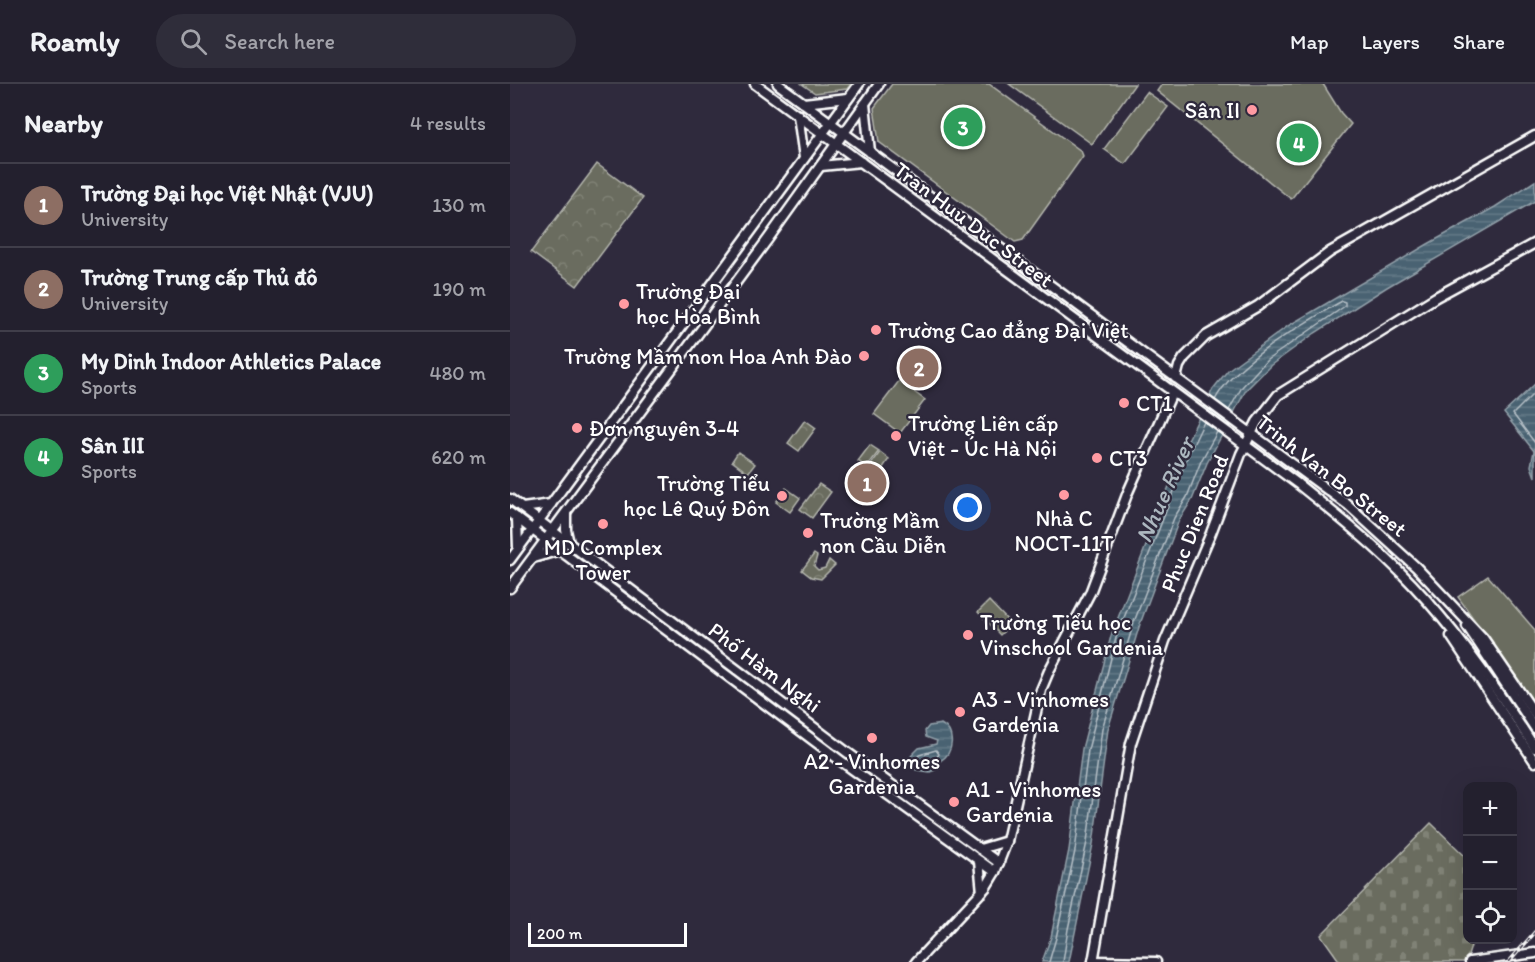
<!DOCTYPE html>
<html lang="en">
<head>
<meta charset="utf-8">
<style>
	body { margin:0; font-family:Itim,sans-serif; background:#2f2d3a; color:#f1f3f6 }
	.controls { position:absolute; right:18px; bottom:18px; display:grid; overflow:hidden; border-radius:12px; box-shadow:0 6px 24px #0002 }
	.controls button { width:54px; height:54px; display:grid; place-items:center; padding:0; border:0; border-bottom:2px solid #403e4a; background:#23202e; color:#f1f3f6; font:30px sans-serif }
	.scale { position:absolute; left:18px; bottom:15px; width:159px; box-sizing:border-box; padding-left:6px; border:3px solid #fff; border-top:0; font-size:16px; line-height:21px; white-space:nowrap; color:#fff; -webkit-text-stroke:4px #2f2a3d; paint-order:stroke }
	.you { position:absolute; left:458px; top:424px; width:21px; height:21px; margin:-15px; border:4px solid #fff; border-radius:50%; background:#1a73e8; box-shadow:0 0 0 9px #1a73e833 }
	.badge { display:grid; place-items:center; width:39px; height:39px; border-radius:50%; background:#8bbbb9; color:#fff; font-size:20px; font-weight:700 }
	.pin { position:absolute; translate:-50% -50%; border:3px solid #fff; box-shadow:0 2px 6px #0006 }
	.list { margin:0; padding:0; list-style:none }
	h2 { display:flex; justify-content:space-between; align-items:center; height:78px; margin:0; padding:0 24px; font-size:26px }
	h2 small { font-size:20px; font-weight:400; color:#a3a3aa }
	.list li { display:grid; grid-template-columns:39px 1fr auto; gap:18px; align-items:center; box-sizing:border-box; height:84px; padding:0 24px; border-top:2px solid #403e4a }
	.list b { display:block; font-size:22px; white-space:nowrap }
	.list p { margin:0; font-size:20px; white-space:nowrap; color:#a3a3aa }
	.list em { font-size:20px; font-style:normal; color:#a3a3aa }
	.icon { flex:none; width:33px; height:33px; fill:none; stroke:currentColor; stroke-width:2; stroke-linecap:round; stroke-linejoin:round }
	.map { position:relative; flex:none; width:1025px; height:878px; overflow:hidden }
	header { display:flex; align-items:center; gap:36px; box-sizing:border-box; height:84px; padding:0 30px; background:#23202e; border-bottom:2px solid #403e4a }
	header strong { font-size:28px }
	nav { display:flex; gap:33px; margin-inline-start:auto; font-size:21px }
	.search { width:420px; height:54px; background:#2f2d3a; display:flex; align-items:center; gap:15px; box-sizing:border-box; padding:0 21px; border-radius:33px; color:#a3a3aa; font-size:22px }
	main { display:flex }
	aside { flex:1; background:#23202e }
	.map>svg:first-child { display:block }
	.green { fill:#6a6c5e; stroke:#b4b6ae; stroke-width:1.5 }
	.cemetery { fill:url(#cemetery-stones); stroke:#b4b6ae; stroke-width:1.5 }
	.park { fill:url(#park-crowns); stroke:#b4b6ae; stroke-width:1.5 }
	.water { fill:url(#water-rules); stroke:#92a1aa; stroke-width:1.5 }
	.lines { fill:none; stroke-linecap:round; stroke-linejoin:round }
	.shore { stroke:#b6c0c7; stroke-width:1.5 }
	.secondary-casing { stroke:#fff; stroke-width:13 }
	.secondary { stroke:#2f2a3d; stroke-width:8 }
	.rail-casing { stroke:#fff; stroke-width:4 }
	.rail { stroke:#2f2a3d; stroke-width:1.5; stroke-dasharray:4.5; stroke-linecap:butt }
	.poi-dot { fill:#ff9aa2; stroke:#2f2a3d; stroke-width:2 }
	.labels { text-anchor:middle; stroke-width:4.5; stroke-linejoin:round; paint-order:stroke }
	.poi-label { font-size:22px; fill:#fff; stroke:#2f2a3d; text-anchor:start }
	.street-label { font-size:22px; fill:#fff; stroke:#2f2a3d }
	.water-label { font-size:24px; font-style:italic; fill:#adb8c0; stroke:#2f2a3d }
</style>
</head>
<body>
<header>
<strong>Roamly</strong>
<div class="search"><svg class="icon" aria-label="search" viewBox="0 0 24 24"><circle cx="10" cy="10" r="6"/><path d="M15 15l6 6"/></svg>Search here</div>
<nav><a>Map</a><a>Layers</a><a>Share</a></nav>
</header>
<main>
<aside>
<h2>Nearby<small>4 results</small></h2>
<ul class="list">
<li><span class="badge" style="background:#8d6e63">1</span><div><b>Trường Đại học Việt Nhật (VJU)</b><p>University</p></div><em>130 m</em></li>
<li><span class="badge" style="background:#8d6e63">2</span><div><b>Trường Trung cấp Thủ đô</b><p>University</p></div><em>190 m</em></li>
<li><span class="badge" style="background:#2e9e5b">3</span><div><b>My Dinh Indoor Athletics Palace</b><p>Sports</p></div><em>480 m</em></li>
<li><span class="badge" style="background:#2e9e5b">4</span><div><b>Sân III</b><p>Sports</p></div><em>620 m</em></li>
</ul>
</aside>
<div class="map">
<svg width="1025" height="878" viewBox="0 0 1025 878">
	<defs>
		<pattern id="cemetery-stones" width="16" height="16" patternUnits="userSpaceOnUse" patternTransform="scale(1.5)"><rect width="16" height="16" fill="#6a6c5e"/><path d="M2 7V4a2 2 0 0 1 4 0v3zM10 15v-3a2 2 0 0 1 4 0v3z" fill="#808276"/></pattern>
		<pattern id="park-crowns" width="20" height="18" patternUnits="userSpaceOnUse" patternTransform="scale(1.5)"><rect width="20" height="18" fill="#6a6c5e"/><path d="M2 6a3 3 0 1 1 6 0M12 15a3 3 0 1 1 6 0" fill="none" stroke="#808276"/></pattern>
		<pattern id="water-rules" width="6" height="5" patternUnits="userSpaceOnUse" patternTransform="scale(1.5)"><rect width="6" height="5" fill="#496272"/><path d="M0 2.5h6" fill="none" stroke="#647a87"/></pattern>
	</defs>
	<rect width="100%" height="100%" fill="#2f2a3d"/>
	<filter id="ink" filterUnits="userSpaceOnUse"><feTurbulence type="fractalNoise" baseFrequency=".0167" numOctaves="2"/><feDisplacementMap in="SourceGraphic" scale="12" xChannelSelector="R" yChannelSelector="G"/><feConvolveMatrix kernelMatrix="1 2 1 2 8 2 1 2 1" color-interpolation-filters="sRGB"/></filter>
	<g filter="url(#ink)">
		<g class="green">
			<polygon points="292,0 341,0 337,5 305,9"/>
			<polygon points="382,0 479,0 571,67 573,72 513,156 505,158 369,58 364,24"/>
			<polygon points="499,0 625,0 582,60"/>
			<polygon points="652,0 813,0 831,29 841,40 781,115 647,7"/>
			<polygon points="637,8 658,23 615,80 594,65"/>
			<polygon points="389,297 415,316 390,349 364,330"/>
			<polygon points="360,361 369,367 357,383 348,377"/>
			<polygon points="228,368 245,380 238,389 222,377"/>
			<polygon points="370,368 379,375 368,391 358,385"/>
			<polygon points="276,404 290,414 280,428 266,418"/>
			<polygon points="978,492 1025,546 1025,620 948,513"/>
			<polygon points="479,517 501,540 490,551 468,528"/>
		</g>
		<polygon class="cemetery" points="921,739 957,774 958,856 963,856 956,878 830,878 811,851"/>
		<g class="park">
			<polygon points="87,80 133,114 67,202 21,168"/>
			<polygon points="295,336 306,344 289,367 278,359"/>
			<polygon points="309,400 321,408 302,434 290,425"/>
			<polygon points="304,470 307,472 304,482 308,486 315,484 319,476 325,481 311,495 301,493 292,486"/>
		</g>
		<g class="water">
			<polygon points="1025,97 1025,117 877,203 805,249 761,281 736,306 697,379 682,416 669,436 630,540 598,645 583,760 559,878 532,878 541,853 559,766 572,665 601,552 673,366 703,305 718,286 778,242 918,160 985,123"/>
			<polygon points="1025,300 1025,393 1021,382 1024,367 994,329"/>
			<path d="M431,640C446,648 444,669 430,677C425,680 420,679 415,680L422,681L429,679L430,684L420,688L406,686L400,680L401,672L409,664L426,660L427,657L416,653L415,647L419,642Z"/>
		</g>
		<g class="lines">
			<g class="shore">
				<polyline points="1025,308 1003,330 1025,359"/>
				<path d="M705,316C724,278 795,239 832,217L835,218V222L757,276L732,303L719,326"/>
				<polygon points="426,666 429,670 422,681 410,681 406,677 409,671"/>
				<polyline points="539,878 546,854 565,767 578,666 606,554 679,369 694,338"/>
				<polyline points="553,878 558,845 577,758 592,645 624,538 664,434 677,413 691,377 707,348"/>
			</g>
			<defs>
				<g id="secondary">
					<path d="M245,0L788,400C828,432 867,463 902,500C949,550 988,606 1025,664"/>
					<polyline points="268,0 838,421 906,483 973,554 1025,630"/>
					<polyline points="294,19 338,14"/>
					<polyline points="355,20 360,68"/>
					<polyline points="288,31 294,74"/>
					<polyline points="311,82 351,78"/>
					<polyline points="666,294 669,282 674,274 696,252 748,222 820,168 1025,52"/>
					<polyline points="0,415 338,669 489,779"/>
					<polyline points="13,424 41,420"/>
					<polyline points="0,429 331,677 485,788"/>
					<polyline points="56,430 56,446 59,459"/>
					<polyline points="7,434 8,463"/>
					<polyline points="23,474 50,466"/>
					<polyline points="0,476 349,0"/>
					<polyline points="0,504 258,155 369,0"/>
					<polyline points="957,542 1025,644"/>
					<polyline points="941,552 1025,678"/>
					<polyline points="470,765 497,757"/>
					<polyline points="469,777 472,808"/>
					<polyline points="583,877 646,878"/>
					<polyline points="406,878 476,803 485,788 497,757 531,606 539,587 580,509 618,408 662,309"/>
					<polyline points="583,878 621,659 655,557 701,449 731,370 747,338 768,311 926,213 1025,159"/>
					<polyline points="960,878 1025,869"/>
				</g>
			</defs>
			<use href="#secondary" class="secondary-casing"/>
			<use href="#secondary" class="secondary"/>
			<defs>
				<polyline id="rail" points="999,878 1025,848"/>
			</defs>
			<use href="#rail" class="rail-casing"/>
			<use href="#rail" class="rail"/>
		</g>
	</g>
	<g class="poi-dot">
		<circle cx="742" cy="26" r="6"/>
		<circle cx="114" cy="220" r="6"/>
		<circle cx="366" cy="246" r="6"/>
		<circle cx="354" cy="272" r="6"/>
		<circle cx="614" cy="319" r="6"/>
		<circle cx="67" cy="344" r="6"/>
		<circle cx="386" cy="352" r="6"/>
		<circle cx="587" cy="374" r="6"/>
		<circle cx="554" cy="411" r="6"/>
		<circle cx="272" cy="412" r="6"/>
		<circle cx="93" cy="440" r="6"/>
		<circle cx="298" cy="449" r="6"/>
		<circle cx="458" cy="551" r="6"/>
		<circle cx="450" cy="628" r="6"/>
		<circle cx="362" cy="654" r="6"/>
		<circle cx="444" cy="718" r="6"/>
	</g>
	<g class="labels">
		<g class="poi-label">
			<text x="730" y="34" text-anchor="end">Sân II</text>
			<text x="126" y="215">Trường Đại<tspan x="126" dy="25">học Hòa Bình</tspan></text>
			<text x="378" y="254">Trường Cao đẳng Đại Việt</text>
			<text x="342" y="280" text-anchor="end">Trường Mầm non Hoa Anh Đào</text>
			<text x="626" y="327">CT1</text>
			<text x="398" y="347">Trường Liên cấp<tspan x="398" dy="25">Việt - Úc Hà Nội</tspan></text>
			<text x="79" y="352">Đơn nguyên 3-4</text>
			<text x="599" y="382">CT3</text>
			<text x="260" y="407" text-anchor="end">Trường Tiểu<tspan x="260" dy="25">học Lê Quý Đôn</tspan></text>
			<text x="554" y="442" text-anchor="middle">Nhà C<tspan x="554" dy="25">NOCT-11T</tspan></text>
			<text x="310" y="444">Trường Mầm<tspan x="310" dy="25">non Cầu Diễn</tspan></text>
			<text x="93" y="471" text-anchor="middle">MD Complex<tspan x="93" dy="25">Tower</tspan></text>
			<text x="470" y="546">Trường Tiểu học<tspan x="470" dy="25">Vinschool Gardenia</tspan></text>
			<text x="462" y="623">A3 - Vinhomes<tspan x="462" dy="25">Gardenia</tspan></text>
			<text x="362" y="685" text-anchor="middle">A2 - Vinhomes<tspan x="362" dy="25">Gardenia</tspan></text>
			<text x="456" y="713">A1 - Vinhomes<tspan x="456" dy="25">Gardenia</tspan></text>
		</g>
		<g class="street-label">
			<text transform="translate(464 140) rotate(37)" y="8">Tran Huu Duc Street</text>
			<text transform="translate(822 391) rotate(38)" y="8">Trinh Van Bo Street</text>
			<text transform="translate(684 439) rotate(-68)" y="8">Phuc Dien Road</text>
			<text transform="translate(255 583) rotate(37)" y="8">Phố Hàm Nghi</text>
		</g>
		<g class="water-label">
			<text transform="translate(655 406) rotate(-66)" y="8">Nhue River</text>
		</g>
	</g>
</svg>
<div class="controls">
<button>+</button>
<button>−</button>
<button><svg class="icon" aria-label="locate" viewBox="0 0 24 24"><circle cx="12" cy="12" r="6"/><path d="M12 2v4M12 18v4M2 12h4M18 12h4"/></svg></button>
</div>
<div class="scale">200 m</div>
<div class="you"></div>
<div class="pin badge" style="left:357px;top:399px;background:#8d6e63">1</div>
<div class="pin badge" style="left:409px;top:284px;background:#8d6e63">2</div>
<div class="pin badge" style="left:453px;top:43px;background:#2e9e5b">3</div>
<div class="pin badge" style="left:789px;top:59px;background:#2e9e5b">4</div>
</div>
</main>
</body>
</html>
